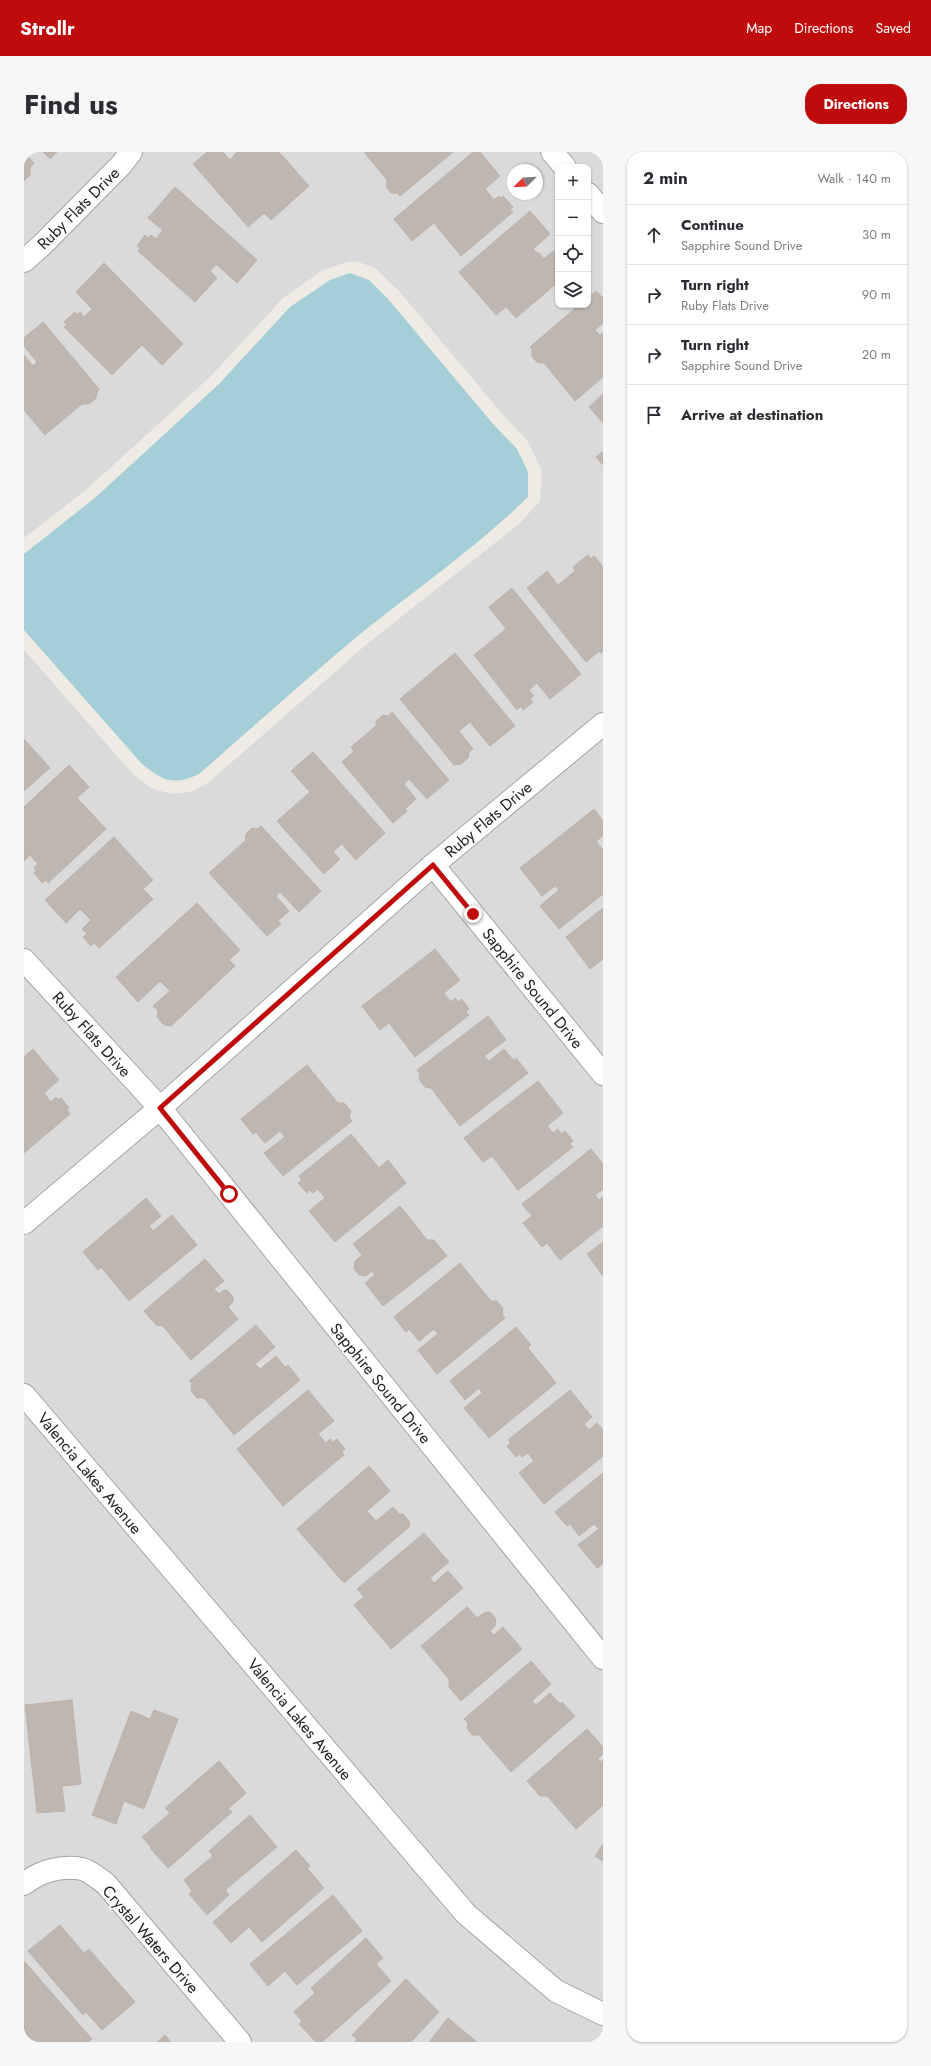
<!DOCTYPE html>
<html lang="en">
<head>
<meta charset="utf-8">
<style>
	body { margin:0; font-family:Jost,sans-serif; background:#f7f7f7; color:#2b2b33 }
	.controls { position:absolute; right:12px; top:12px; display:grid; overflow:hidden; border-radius:8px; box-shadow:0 1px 3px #0004 }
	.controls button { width:36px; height:36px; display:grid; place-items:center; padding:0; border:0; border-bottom:1px solid #e1e1e2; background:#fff; color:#2b2b33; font:20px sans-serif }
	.compass { position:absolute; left:483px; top:12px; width:36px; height:36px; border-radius:50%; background:#fff; box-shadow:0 1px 3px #0004; rotate:246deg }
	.stop { position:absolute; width:12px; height:12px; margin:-9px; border:3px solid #c00b0c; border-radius:50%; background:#fff }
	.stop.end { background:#c00b0c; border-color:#fff; box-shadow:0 1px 4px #0008 }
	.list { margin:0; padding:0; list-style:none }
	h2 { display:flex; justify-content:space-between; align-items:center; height:52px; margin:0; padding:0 16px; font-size:17px }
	h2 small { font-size:13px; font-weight:400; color:#7c7c81 }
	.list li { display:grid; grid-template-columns:26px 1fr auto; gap:12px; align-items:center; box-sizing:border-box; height:60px; padding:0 16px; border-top:1px solid #e1e1e2 }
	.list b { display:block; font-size:15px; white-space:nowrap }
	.list p { margin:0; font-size:13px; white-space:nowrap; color:#7c7c81 }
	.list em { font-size:13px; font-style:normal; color:#7c7c81 }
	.icon { flex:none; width:22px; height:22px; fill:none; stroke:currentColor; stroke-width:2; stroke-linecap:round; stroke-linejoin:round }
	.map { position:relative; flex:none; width:579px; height:1890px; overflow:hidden; border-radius:16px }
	header { display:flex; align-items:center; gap:24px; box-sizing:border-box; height:56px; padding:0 20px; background:#c00b0c; color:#fff }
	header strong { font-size:19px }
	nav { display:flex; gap:22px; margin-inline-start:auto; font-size:14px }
	.intro { display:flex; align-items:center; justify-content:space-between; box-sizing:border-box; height:96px; padding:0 24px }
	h1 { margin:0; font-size:28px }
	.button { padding:10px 18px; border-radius:16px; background:#c00b0c; color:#fff; font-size:14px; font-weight:700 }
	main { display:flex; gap:24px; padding:0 24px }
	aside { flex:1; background:#fff; border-radius:16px; box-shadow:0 1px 3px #0004 }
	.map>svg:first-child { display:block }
	.residential { fill:#dbdada; fill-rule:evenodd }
	.water { fill:#a6ced9 }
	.building { fill:#beb6b0; stroke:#bfb1a7 }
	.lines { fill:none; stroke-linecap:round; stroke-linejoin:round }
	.street-casing { stroke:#a4a4a4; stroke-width:24 }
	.street { stroke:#fff; stroke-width:22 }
	.route { stroke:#c00b0c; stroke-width:5 }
	.labels { text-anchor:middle; stroke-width:3; stroke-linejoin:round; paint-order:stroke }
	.street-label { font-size:16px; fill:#1d1d1d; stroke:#fff }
</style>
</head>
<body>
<header>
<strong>Strollr</strong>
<nav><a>Map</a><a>Directions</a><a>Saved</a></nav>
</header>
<div class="intro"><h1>Find us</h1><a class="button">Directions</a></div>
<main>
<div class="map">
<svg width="579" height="1890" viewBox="0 0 579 1890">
	<rect width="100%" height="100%" fill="#eeeae4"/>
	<path class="residential" d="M0,0H579V1890H0V498L109,622L127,636L147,642L167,640L184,631L343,492L496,371L516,349L518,319L503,288L480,264L375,139L351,116L332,109L323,110L299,118L259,146L186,225L63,337L0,386ZM534,15H564V153H534ZM489,18H513V42H489Z"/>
	<path class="water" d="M326,121L345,128L364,147L470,273L493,297L504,320V345C452,396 392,437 335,483C281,528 228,576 175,622C149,634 139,629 118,612L0,478V402L72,345L195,232L266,155L306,128Z"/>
	<g class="building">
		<polygon points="19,0 33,0 26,7"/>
		<polygon points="183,0 199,0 206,8 213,0 255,0 285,34 247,68 240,61 224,75 169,12"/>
		<polygon points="340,0 429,0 376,44 374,41 367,41 362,34 363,28"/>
		<polygon points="449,0 456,0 476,24 461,37 470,48 475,44 477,46 479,44 489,55 486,58 489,60 437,104 410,71 388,89 370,67"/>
		<polygon points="0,1 10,11 6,16 6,23 0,29"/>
		<polygon points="151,35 233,108 213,131 192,112 186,119 193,126 171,150 114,99 116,96 113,94 121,83 125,86 127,83 132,87 139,78 124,66"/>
		<polygon points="506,59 526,82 509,97 513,101 514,100 520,107 529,99 534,103 534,130 492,166 482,155 472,163 435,120"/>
		<polygon points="80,111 159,192 138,213 118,193 88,223 40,175 43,173 40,170 51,160 53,163 56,160 60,165 68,157 52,140"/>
		<polygon points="572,139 579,146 579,171 571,178 576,183 579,181 579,225 551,249 520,211 514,211 508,205 508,197 506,195 555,153 564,153 564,146"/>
		<polygon points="19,170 75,237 73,240 72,246 65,252 58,252 21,283 0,258 0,203 9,214 13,210 0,194 0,186"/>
		<polygon points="579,242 579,271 565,255"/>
		<polygon points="579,299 579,313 572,305"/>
		<polygon points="564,403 567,407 570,404 579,415 579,499 576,501 575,499 562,510 503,436 523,419 534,433 551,419 549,415"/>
		<polygon points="488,436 557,522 526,547 513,531 505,538 510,544 506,547 509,550 499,558 497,554 493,558 450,503 482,477 465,455"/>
		<polygon points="431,501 491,574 466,594 446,570 435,579 449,597 445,600 444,606 437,612 430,613 376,547"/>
		<polygon points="368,560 425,628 403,647 385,627 380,632 392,647 381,657 383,659 369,671 318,610 330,599 327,595 352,574 352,569 359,563 364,564"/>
		<polygon points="0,587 26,616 0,639"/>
		<polygon points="289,600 361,681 332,708 318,692 309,700 316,707 300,722 253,669 286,640 267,619"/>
		<polygon points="45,613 65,635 53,646 82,677 24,731 22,728 18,731 10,721 12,718 10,716 14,712 6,703 0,709 0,655"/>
		<polygon points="570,657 579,669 579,684 572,689 579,698 579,742 535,777 516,754 535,738 531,734 518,744 496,716"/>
		<polygon points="237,674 297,739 275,760 256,740 252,744 265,759 254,769 257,772 243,784 185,721 221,689 222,682 228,676 234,677"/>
		<polygon points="90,685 129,728 119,737 129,747 75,796 70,791 67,794 59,785 63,782 58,777 67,768 56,757 42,771 21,748"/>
		<polygon points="173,751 216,798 205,808 211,814 147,874 140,873 133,865 134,858 129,854 146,839 136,829 114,850 92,825"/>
		<polygon points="579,756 579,807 566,817 542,785"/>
		<polygon points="411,797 436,828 420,841 427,850 431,846 434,850 438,847 445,857 442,860 445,863 391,905 365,871 356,878 338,854"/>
		<polygon points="464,864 482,888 460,904 465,909 480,897 490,909 492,906 504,921 436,974 407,936 401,935 395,927 396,922 393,918"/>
		<polygon points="9,897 35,928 20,941 27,950 32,945 34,948 37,946 45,956 43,958 46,962 0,1001 0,905"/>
		<polygon points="283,913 314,951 320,951 327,959 325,965 328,969 259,1024 240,1001 261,985 256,979 241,991 232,980 229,982 217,967"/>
		<polygon points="514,929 539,961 523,974 529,981 534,977 537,982 541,979 549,989 545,992 549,995 494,1038 468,1004 459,1010 440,986"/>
		<polygon points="327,982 355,1016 364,1008 382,1031 311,1090 285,1059 301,1046 294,1037 289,1041 286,1038 283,1041 274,1031 278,1028 275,1024"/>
		<polygon points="567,997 579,1012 579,1037 571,1043 575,1048 579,1045 579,1074 536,1108 523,1091 518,1095 499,1071 508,1064 498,1052"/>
		<polygon points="122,1046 137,1064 125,1074 129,1079 148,1063 173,1093 105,1149 77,1115 74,1118 59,1100"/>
		<polygon points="376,1054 403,1088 410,1088 423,1104 359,1154 341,1131 351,1123 348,1119 342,1124 335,1123 330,1117 331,1109 338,1103 329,1092"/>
		<polygon points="579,1090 579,1124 563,1102"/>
		<polygon points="181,1107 200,1129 190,1137 195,1142 200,1138 204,1139 209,1145 209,1150 204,1155 214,1167 167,1208 139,1174 132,1173 120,1159"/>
		<polygon points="436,1111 467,1149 473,1149 479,1156 478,1162 481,1166 413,1222 394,1198 414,1182 410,1177 395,1189 385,1177 382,1180 370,1165"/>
		<polygon points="232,1173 251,1195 231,1212 236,1217 252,1204 261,1215 264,1213 276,1228 210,1283 180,1246 173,1246 167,1239 168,1231 165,1229"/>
		<polygon points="492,1175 507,1193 504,1196 532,1231 465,1286 440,1256 458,1241 455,1236 441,1248 426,1229"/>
		<polygon points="284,1238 310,1269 294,1282 302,1291 306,1287 309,1290 313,1287 321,1297 318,1300 320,1303 259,1354 213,1297"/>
		<polygon points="546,1238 568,1265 560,1272 565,1278 573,1271 579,1278 579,1304 520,1352 495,1321 510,1309 504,1301 498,1305 496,1302 492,1305 483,1294 487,1291 484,1288"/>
		<polygon points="345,1314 366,1339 343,1359 352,1369 369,1355 375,1362 379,1362 385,1369 386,1374 320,1431 273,1377"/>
		<polygon points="579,1321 579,1412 573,1416 554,1393 575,1377 570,1372 555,1384 546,1372 543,1374 531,1360"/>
		<polygon points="400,1381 425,1410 406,1426 410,1431 424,1419 439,1436 367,1497 330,1453 340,1445 333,1437"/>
		<polygon points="443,1455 453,1466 460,1461 466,1460 472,1467 471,1474 466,1479 470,1483 479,1475 498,1497 437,1549 425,1535 425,1527 397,1494"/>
		<polygon points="507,1509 527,1532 508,1549 512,1553 526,1541 536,1552 538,1550 551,1564 487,1620 455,1583 448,1583 443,1576 444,1571 440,1567"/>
		<polygon points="48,1548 57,1632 38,1634 41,1659 13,1661 1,1553"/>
		<polygon points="130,1558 154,1567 120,1657 100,1649 92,1672 68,1663 107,1559 126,1567"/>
		<polygon points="563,1577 579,1595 579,1602 574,1607 576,1610 579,1608 579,1653 552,1677 523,1644 516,1644 503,1629"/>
		<polygon points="195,1609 222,1641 204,1657 208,1660 144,1716 126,1696 127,1695 118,1685 146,1661 141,1656"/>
		<polygon points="226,1663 253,1695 201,1738 205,1743 183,1763 165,1742 168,1739 160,1728 189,1704 185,1699"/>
		<polygon points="579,1692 579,1709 571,1704"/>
		<polygon points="272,1698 286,1714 283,1716 300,1736 238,1790 225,1775 207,1791 189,1770"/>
		<polygon points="309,1743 338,1779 273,1833 261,1819 244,1834 226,1812"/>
		<polygon points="36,1773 60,1801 65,1797 111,1850 78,1878 62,1860 59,1863 4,1799"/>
		<polygon points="342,1786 359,1806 352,1812 367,1829 298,1890 292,1890 275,1872 278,1869 270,1860 291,1841 287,1836"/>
		<polygon points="0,1809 68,1887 65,1890 9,1890 0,1879"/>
		<polygon points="382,1827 415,1860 387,1890 331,1890 333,1887 328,1883"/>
		<polygon points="424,1866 453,1890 405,1890"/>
		<polygon points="141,1883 147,1890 133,1890"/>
	</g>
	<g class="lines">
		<defs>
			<g id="street">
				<polyline points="528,0 541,15"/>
				<polyline points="564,42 579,60"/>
				<polyline points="0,109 19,92 97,13 107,0"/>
				<polyline points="409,713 579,922"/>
				<polyline points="0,808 136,956 579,1506"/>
				<polyline points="0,1071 136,956 409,713 579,572"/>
				<polyline points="0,1243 442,1762 532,1839 579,1862"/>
				<path d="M0,1732C16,1719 38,1713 58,1717C66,1719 75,1727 82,1732L216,1890"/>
			</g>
		</defs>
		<use href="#street" class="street-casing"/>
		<use href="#street" class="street"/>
	</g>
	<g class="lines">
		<polyline class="route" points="205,1042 136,956 409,713 449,762"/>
	</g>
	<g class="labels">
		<g class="street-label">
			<text transform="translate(54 56) rotate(-45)" y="6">Ruby Flats Drive</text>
			<text transform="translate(464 667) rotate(-40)" y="6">Ruby Flats Drive</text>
			<text transform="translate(509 836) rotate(51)" y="6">Sapphire Sound Drive</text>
			<text transform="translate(68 882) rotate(48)" y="6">Ruby Flats Drive</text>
			<text transform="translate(357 1231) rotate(51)" y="6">Sapphire Sound Drive</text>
			<text transform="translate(66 1321) rotate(50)" y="6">Valencia Lakes Avenue</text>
			<text transform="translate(276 1567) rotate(50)" y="6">Valencia Lakes Avenue</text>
			<text transform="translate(127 1787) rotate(49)" y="6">Crystal Waters Drive</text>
		</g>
	</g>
</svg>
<div class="controls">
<button>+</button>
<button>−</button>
<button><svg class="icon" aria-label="locate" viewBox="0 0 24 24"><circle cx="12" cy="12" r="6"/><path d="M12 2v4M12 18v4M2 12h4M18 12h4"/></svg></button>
<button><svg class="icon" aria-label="layers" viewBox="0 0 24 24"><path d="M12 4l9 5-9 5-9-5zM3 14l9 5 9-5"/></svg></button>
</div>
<svg class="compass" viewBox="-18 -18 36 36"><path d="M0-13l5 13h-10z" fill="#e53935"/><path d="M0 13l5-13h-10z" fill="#7c7c81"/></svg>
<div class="stop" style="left:205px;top:1042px"></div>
<div class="stop end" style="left:449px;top:762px"></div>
</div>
<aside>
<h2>2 min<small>Walk · 140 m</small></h2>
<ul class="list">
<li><svg class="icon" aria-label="ahead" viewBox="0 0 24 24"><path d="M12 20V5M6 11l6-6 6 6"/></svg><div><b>Continue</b><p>Sapphire Sound Drive</p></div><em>30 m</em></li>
<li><svg class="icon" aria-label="right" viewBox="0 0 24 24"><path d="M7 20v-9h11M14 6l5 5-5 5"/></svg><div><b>Turn right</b><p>Ruby Flats Drive</p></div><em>90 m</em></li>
<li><svg class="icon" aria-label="right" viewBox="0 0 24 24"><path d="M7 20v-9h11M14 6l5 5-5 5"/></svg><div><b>Turn right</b><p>Sapphire Sound Drive</p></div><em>20 m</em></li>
<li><svg class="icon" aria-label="arrive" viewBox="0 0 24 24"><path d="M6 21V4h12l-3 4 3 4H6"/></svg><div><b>Arrive at destination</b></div></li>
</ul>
</aside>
</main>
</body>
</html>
